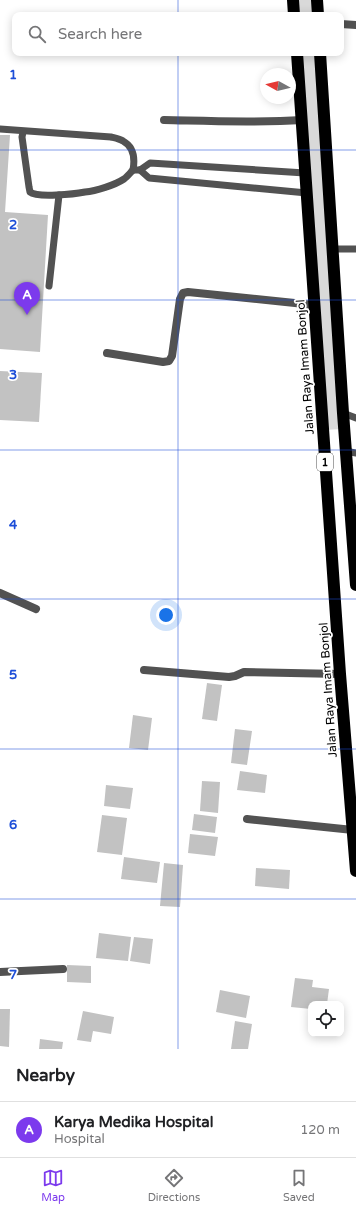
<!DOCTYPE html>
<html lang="en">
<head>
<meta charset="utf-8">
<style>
	body { margin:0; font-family:"Varela Round",sans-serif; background:#f2f2f2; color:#202124 }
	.controls { position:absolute; right:12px; bottom:12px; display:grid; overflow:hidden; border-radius:8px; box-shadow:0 2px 10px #0003 }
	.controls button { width:36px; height:36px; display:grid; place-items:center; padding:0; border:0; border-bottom:1px solid #e0e0e0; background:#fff; color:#202124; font:20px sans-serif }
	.compass { position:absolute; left:260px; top:68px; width:36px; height:36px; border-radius:50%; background:#fff; box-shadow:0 2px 10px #0003; rotate:278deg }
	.you { position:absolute; left:166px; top:615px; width:14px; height:14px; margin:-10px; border:3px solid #fff; border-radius:50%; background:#1a73e8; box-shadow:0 0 0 6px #1a73e833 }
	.badge { display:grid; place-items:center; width:26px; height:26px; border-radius:50%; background:#7c3aed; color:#fff; font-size:13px; font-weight:700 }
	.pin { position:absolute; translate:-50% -33px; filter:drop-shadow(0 1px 2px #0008) }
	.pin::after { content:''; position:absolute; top:21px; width:14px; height:12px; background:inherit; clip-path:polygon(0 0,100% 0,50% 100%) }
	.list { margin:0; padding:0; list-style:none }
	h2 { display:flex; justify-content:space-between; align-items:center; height:52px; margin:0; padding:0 16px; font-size:17px }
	h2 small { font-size:13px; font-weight:400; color:#757577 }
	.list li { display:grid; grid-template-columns:26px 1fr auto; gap:12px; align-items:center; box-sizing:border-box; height:56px; padding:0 16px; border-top:1px solid #e0e0e0 }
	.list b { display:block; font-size:15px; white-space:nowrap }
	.list p { margin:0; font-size:13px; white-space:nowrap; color:#757577 }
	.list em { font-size:13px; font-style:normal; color:#757577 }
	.icon { flex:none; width:22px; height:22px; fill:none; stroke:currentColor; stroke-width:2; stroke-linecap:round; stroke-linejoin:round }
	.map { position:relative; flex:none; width:356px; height:1049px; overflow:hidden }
	.search { position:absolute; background:#fff; box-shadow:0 2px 10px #0003; left:12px; right:12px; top:12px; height:44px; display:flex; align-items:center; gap:10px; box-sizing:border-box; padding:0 14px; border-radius:8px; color:#757577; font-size:15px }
	.sheet { height:108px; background:#fff }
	nav { display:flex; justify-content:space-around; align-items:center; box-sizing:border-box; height:56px; border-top:1px solid #e0e0e0; background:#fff; font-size:11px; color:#757577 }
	nav a { display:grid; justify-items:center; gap:2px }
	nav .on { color:#7c3aed }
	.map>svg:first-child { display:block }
	.grass { fill:#d9d9d9 }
	.building { fill:#c2c2c2 }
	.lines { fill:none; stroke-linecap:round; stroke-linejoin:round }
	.lane { stroke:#525252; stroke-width:7 }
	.street { stroke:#525252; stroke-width:8 }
	.highway { stroke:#000; stroke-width:12 }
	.grid { fill:none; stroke:#1d4ed8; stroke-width:1; stroke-opacity:0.55 }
	.labels { text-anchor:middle; stroke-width:3.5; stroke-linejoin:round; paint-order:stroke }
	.shield { fill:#fff; stroke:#4c4c4c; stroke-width:1 }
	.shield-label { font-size:11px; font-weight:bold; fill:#000 }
	.street-label { font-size:12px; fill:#000; stroke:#fff }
	.grid-label { font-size:13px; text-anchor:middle; font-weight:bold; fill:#1d4ed8; stroke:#fff; stroke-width:3.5; stroke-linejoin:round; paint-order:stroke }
</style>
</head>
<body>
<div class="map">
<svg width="356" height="1049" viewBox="0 0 356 1049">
	<rect width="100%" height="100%" fill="#fff"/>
	<g class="grass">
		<polygon points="293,0 317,0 318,15 294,15"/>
		<polygon points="297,53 320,53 344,429 323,430"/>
	</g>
	<g class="building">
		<polygon points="0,135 10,135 5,212 48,215 40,352 0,349"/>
		<polygon points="0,371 42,373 39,422 0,420"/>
		<polygon points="207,683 222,685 217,721 202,719"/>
		<polygon points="133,715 152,718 148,750 129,748"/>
		<polygon points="235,729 252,731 247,765 231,763"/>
		<polygon points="240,771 267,775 265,793 237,790"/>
		<polygon points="202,781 220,782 218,813 200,811"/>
		<polygon points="106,785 133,788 130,809 104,806"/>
		<polygon points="194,814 217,817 215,833 192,830"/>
		<polygon points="102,815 127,818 122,855 97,852"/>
		<polygon points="190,834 218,837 215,856 188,853"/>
		<polygon points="124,857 160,862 157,883 121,879"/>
		<polygon points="164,863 183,865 180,907 160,906"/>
		<polygon points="256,868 290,870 289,889 255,886"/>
		<polygon points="99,933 131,937 128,961 96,958"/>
		<polygon points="134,937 153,939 150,964 130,961"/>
		<polygon points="67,965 91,966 91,983 67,982"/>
		<polygon points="295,978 313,980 312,987 329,989 327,1004 311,1004 311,1009 291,1007"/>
		<polygon points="220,990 250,996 246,1018 216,1012"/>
		<polygon points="0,1009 10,1009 9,1047 0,1046"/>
		<polygon points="83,1011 114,1017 111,1034 93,1031 91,1042 77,1040"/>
		<polygon points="235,1021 252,1024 248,1049 231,1049"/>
		<polygon points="40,1039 63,1042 62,1049 39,1049"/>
	</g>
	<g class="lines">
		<g class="lane">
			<path d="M0,129L111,137C115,138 120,139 123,141C134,147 135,159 133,170"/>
			<path d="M23,132L22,137L29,187L30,192C37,198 75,194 85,192C96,191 115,185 124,179C127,177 130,173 133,170H140L150,163L305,173"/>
			<polyline points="140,170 149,178 307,193"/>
			<polyline points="333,249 356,249"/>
			<polyline points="49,286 59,195"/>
			<polyline points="343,413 356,418"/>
			<polyline points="345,451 356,453"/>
		</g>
		<g class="street">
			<polyline points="341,24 356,25"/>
			<path d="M164,120C210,121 256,123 302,120"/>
			<polyline points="107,353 163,362 169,361 172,356 180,299 183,293 188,292 314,305"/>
			<polyline points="0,593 36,609"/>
			<polyline points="144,670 229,677 235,676 244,672 340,674"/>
			<polyline points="247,819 353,830"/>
			<polyline points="0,972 63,969"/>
		</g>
		<g class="highway">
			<polyline points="293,0 294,15"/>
			<polyline points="317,0 318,15"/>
			<polyline points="297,53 340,674 356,871"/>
			<polyline points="320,53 343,413 356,585"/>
		</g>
	</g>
	<path class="grid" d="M178,0V15M178,53V1049M0,150H356M0,300H356M0,450H356M0,599H356M0,749H356M0,899H356"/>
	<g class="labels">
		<rect class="shield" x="317" y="453" width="16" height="18" rx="3"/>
		<g class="shield-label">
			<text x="325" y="466">1</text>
		</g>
		<g class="street-label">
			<text transform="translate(305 367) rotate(-94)" y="4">Jalan Raya Imam Bonjol</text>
			<text transform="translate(328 690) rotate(-94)" y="4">Jalan Raya Imam Bonjol</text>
		</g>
	</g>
	<g class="grid-label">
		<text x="13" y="79">1</text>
		<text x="13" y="229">2</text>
		<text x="13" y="379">3</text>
		<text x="13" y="529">4</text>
		<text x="13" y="679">5</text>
		<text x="13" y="829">6</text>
		<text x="13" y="979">7</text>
	</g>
</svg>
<div class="controls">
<button><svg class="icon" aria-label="locate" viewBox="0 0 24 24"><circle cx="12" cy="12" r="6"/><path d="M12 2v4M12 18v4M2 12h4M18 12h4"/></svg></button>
</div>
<svg class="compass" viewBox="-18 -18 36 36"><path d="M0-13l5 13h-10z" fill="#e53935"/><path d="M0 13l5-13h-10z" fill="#757577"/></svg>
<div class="you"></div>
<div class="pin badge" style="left:27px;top:315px">A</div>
<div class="search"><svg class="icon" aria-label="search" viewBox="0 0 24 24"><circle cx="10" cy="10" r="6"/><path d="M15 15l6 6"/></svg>Search here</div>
</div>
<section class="sheet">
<h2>Nearby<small></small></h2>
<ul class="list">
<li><span class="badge">A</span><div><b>Karya Medika Hospital</b><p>Hospital</p></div><em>120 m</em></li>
</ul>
</section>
<nav>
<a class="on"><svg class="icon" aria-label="map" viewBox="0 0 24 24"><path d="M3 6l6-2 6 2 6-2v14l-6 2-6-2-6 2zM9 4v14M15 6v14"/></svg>Map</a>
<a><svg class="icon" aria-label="directions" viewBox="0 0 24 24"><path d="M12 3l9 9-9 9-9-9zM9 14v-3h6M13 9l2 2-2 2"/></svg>Directions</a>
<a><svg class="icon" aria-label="saved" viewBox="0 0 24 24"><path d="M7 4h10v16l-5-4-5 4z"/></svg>Saved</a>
</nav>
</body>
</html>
